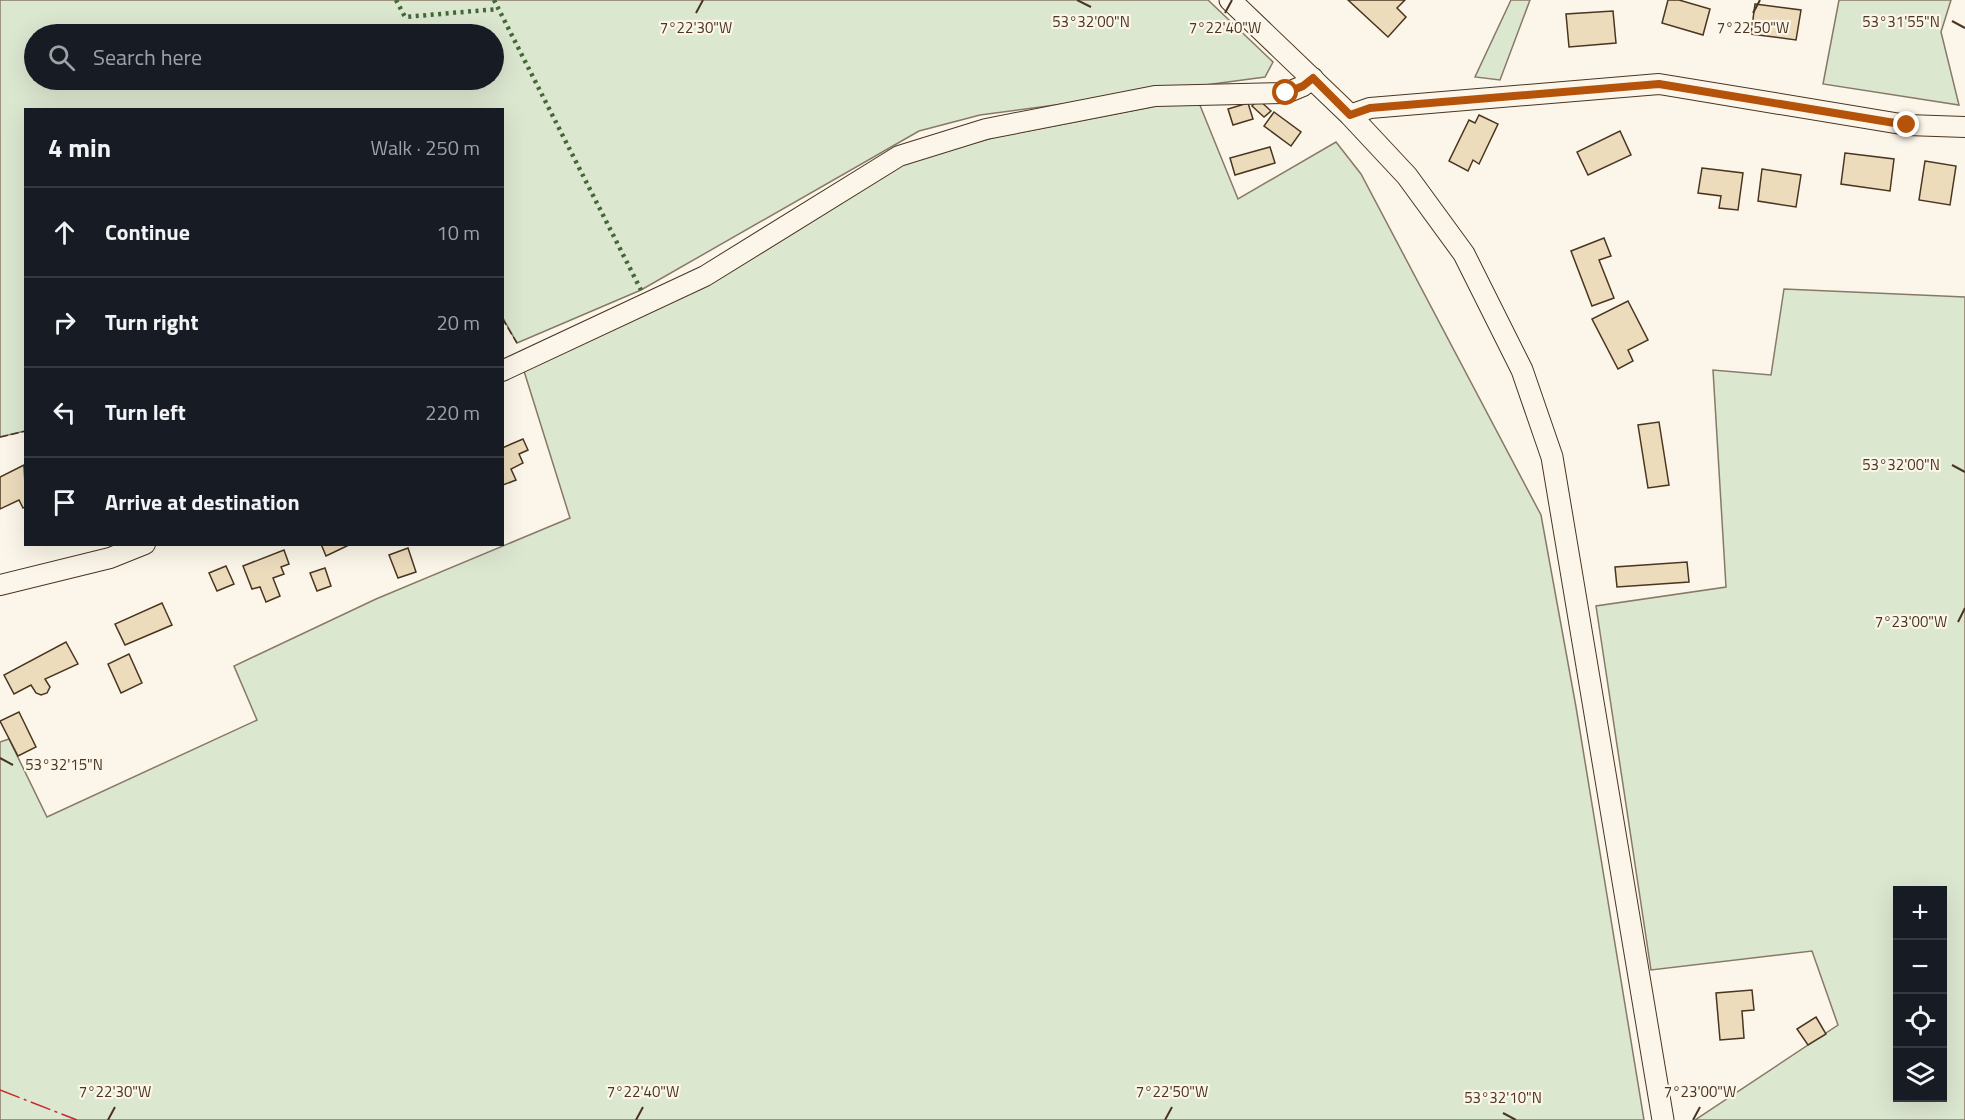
<!DOCTYPE html>
<html lang="en">
<head>
<meta charset="utf-8">
<style>
	body { margin:0; font-family:"Titillium Web",sans-serif; background:#242831; color:#f1f3f6 }
	.controls { position:absolute; right:18px; bottom:18px; display:grid; overflow:hidden; border-radius:0px; box-shadow:0 6px 24px #0002 }
	.controls button { width:54px; height:54px; display:grid; place-items:center; padding:0; border:0; border-bottom:2px solid #363941; background:#171b24; color:#f1f3f6; font:30px sans-serif }
	.stop { position:absolute; width:18px; height:18px; margin:-14px; border:4px solid #b45309; border-radius:50%; background:#fff }
	.stop.end { background:#b45309; border-color:#fff; box-shadow:0 2px 6px #0008 }
	.list { margin:0; padding:0; list-style:none }
	h2 { display:flex; justify-content:space-between; align-items:center; height:78px; margin:0; padding:0 24px; font-size:26px }
	h2 small { font-size:20px; font-weight:400; color:#9ea1a6 }
	.list li { display:grid; grid-template-columns:39px 1fr auto; gap:18px; align-items:center; box-sizing:border-box; height:90px; padding:0 24px; border-top:2px solid #363941 }
	.list b { display:block; font-size:22px; white-space:nowrap }
	.list em { font-size:20px; font-style:normal; color:#9ea1a6 }
	.icon { flex:none; width:33px; height:33px; fill:none; stroke:currentColor; stroke-width:2; stroke-linecap:round; stroke-linejoin:round }
	.map { position:relative; flex:none; width:1965px; height:1120px; overflow:hidden }
	.search { position:absolute; background:#171b24; box-shadow:0 6px 24px #0002; left:24px; top:24px; width:480px; height:66px; display:flex; align-items:center; gap:15px; box-sizing:border-box; padding:0 21px; border-radius:33px; color:#9ea1a6; font-size:22px }
	.panel { position:absolute; background:#171b24; box-shadow:0 6px 24px #0002; left:24px; top:108px; width:480px; height:438px; border-radius:0px }
	.map>svg:first-child { display:block }
	.green { fill:#dce7d0; stroke:#887966; stroke-width:1.5; fill-rule:evenodd }
	.building { fill:#ecdcbc; stroke:#4a3520; stroke-width:1.5 }
	.lines { fill:none; stroke-linecap:round; stroke-linejoin:round }
	.tertiary-casing { stroke:#4a3520; stroke-width:22 }
	.secondary-casing { stroke:#4a3520; stroke-width:23 }
	.tertiary { stroke:#fbf6e9; stroke-width:20 }
	.secondary { stroke:#fbf6e9; stroke-width:21 }
	.hedge { stroke:#436837; stroke-width:4.5; stroke-dasharray:3 4.5; stroke-linecap:butt }
	.fence { stroke:#4a3520; stroke-width:1.5; stroke-dasharray:8 3; stroke-linecap:butt }
	.power { stroke:#c62828; stroke-width:1.5; stroke-dasharray:21 4.5 3 4.5; stroke-linecap:butt }
	.route { stroke:#b45309; stroke-width:8 }
	.ticks { fill:none; stroke:#4a3520; stroke-width:2 }
	.ticks-label { font-size:15px; text-anchor:middle; fill:#4a3520; stroke:#fbf6e9; stroke-width:4.5; stroke-linejoin:round; paint-order:stroke }
</style>
</head>
<body>
<div class="map">
<svg width="1965" height="1120" viewBox="0 0 1965 1120">
	<rect width="100%" height="100%" fill="#fbf6e9"/>
	<g class="green">
		<path d="M0,0H1208L1273,62L1265,77L980,115L919,131L641,290L517,343L503,318L502,110H26L25,431L0,437ZM34,34H494V80H34Z"/>
		<polygon points="1511,0 1530,0 1500,80 1475,77"/>
		<polygon points="1839,0 1951,0 1941,32 1959,105 1823,84"/>
		<polygon points="1197,98 1238,199 1336,142 1361,174 1541,515 1576,707 1644,1120 0,1120 0,742 9,739 47,817 257,720 234,666 376,599 570,518 524,371 904,162 996,137"/>
		<path d="M1784,289L1965,297V1120H1695L1838,1025L1812,951L1651,970L1596,606L1726,587L1713,370L1771,375ZM1898,890H1942V1098H1898Z"/>
	</g>
	<g class="building">
		<polygon points="1348,0 1405,0 1397,8 1406,17 1388,37"/>
		<polygon points="1668,0 1679,0 1710,9 1703,35 1662,23"/>
		<polygon points="1755,4 1801,10 1796,40 1751,34"/>
		<polygon points="1613,11 1616,43 1569,47 1566,14"/>
		<polygon points="1258,99 1271,111 1264,117 1252,106"/>
		<polygon points="1248,103 1253,119 1233,125 1228,109"/>
		<polygon points="1274,112 1301,132 1291,146 1264,126"/>
		<polygon points="1479,115 1498,124 1479,164 1473,160 1468,171 1449,161 1469,120 1475,123"/>
		<polygon points="1620,131 1631,155 1588,175 1577,152"/>
		<polygon points="1270,147 1275,163 1235,175 1230,158"/>
		<polygon points="1845,153 1894,159 1890,191 1841,184"/>
		<polygon points="1925,161 1956,166 1950,205 1919,200"/>
		<polygon points="1702,168 1743,173 1738,210 1719,208 1721,196 1698,193"/>
		<polygon points="1762,169 1801,175 1796,207 1758,201"/>
		<polygon points="1604,238 1611,256 1599,260 1614,298 1592,306 1571,251"/>
		<polygon points="1628,301 1648,340 1628,350 1633,361 1618,369 1592,319"/>
		<polygon points="1659,422 1669,485 1648,488 1638,425"/>
		<polygon points="523,439 528,450 519,454 523,463 511,469 516,480 503,485 502,448"/>
		<polygon points="24,465 26,506 23,508 19,500 0,509 0,477"/>
		<polygon points="321,544 351,544 326,556"/>
		<polygon points="408,548 416,572 398,578 389,555"/>
		<polygon points="284,550 289,564 281,567 284,574 273,578 280,596 266,602 260,587 252,589 243,566"/>
		<polygon points="1687,562 1689,582 1617,587 1615,567"/>
		<polygon points="226,566 234,584 217,591 209,573"/>
		<polygon points="325,568 331,586 317,591 310,573"/>
		<polygon points="162,603 172,625 125,645 115,624"/>
		<polygon points="66,642 78,664 45,679 50,687 47,693 41,695 36,693 31,685 14,694 4,675"/>
		<polygon points="129,654 142,683 121,693 108,664"/>
		<polygon points="19,712 36,747 18,756 0,721"/>
		<polygon points="1752,990 1754,1010 1742,1011 1744,1038 1720,1040 1716,993"/>
		<polygon points="1816,1017 1826,1034 1808,1045 1797,1029"/>
	</g>
	<g class="lines">
		<defs>
			<g id="tertiary">
				<polyline points="1350,115 1370,108 1659,84 1907,125 1965,127"/>
				<polyline points="502,371 705,276 899,156 986,129 1155,96 1286,93 1303,86 1313,78"/>
				<polyline points="0,585 110,558 145,544"/>
			</g>
			<polyline id="secondary" points="1230,0 1350,115 1407,176 1464,254 1522,370 1552,457 1663,1120"/>
		</defs>
		<use href="#tertiary" class="tertiary-casing"/>
		<use href="#secondary" class="secondary-casing"/>
		<use href="#tertiary" class="tertiary"/>
		<use href="#secondary" class="secondary"/>
		<g class="hedge">
			<polyline points="396,0 405,17 498,9"/>
			<polyline points="494,0 641,290"/>
		</g>
		<g class="fence">
			<polyline points="502,318 517,343"/>
			<polyline points="0,437 26,431"/>
		</g>
		<polyline class="power" points="0,1090 77,1120"/>
	</g>
	<g class="lines">
		<polyline class="route" points="1286,93 1303,86 1313,78 1350,115 1370,108 1659,84 1907,125"/>
	</g>
	<path class="ticks" d="M1077,0L1091,7M696,13L703,0M1225,13L1232,0M1753,13L1760,0M1952,21L1965,28M1952,465L1965,472M1958,622L1965,608M0,758L13,765M1503,1113L1516,1120M108,1120L115,1107M636,1120L643,1107M1165,1120L1172,1107M1693,1120L1700,1107"/>
	<g class="ticks-label">
		<text x="1901" y="27">53°31'55"N</text>
		<text x="1091" y="27">53°32'00"N</text>
		<text x="696" y="33">7°22'30"W</text>
		<text x="1225" y="33">7°22'40"W</text>
		<text x="1753" y="33">7°22'50"W</text>
		<text x="1901" y="470">53°32'00"N</text>
		<text x="1911" y="627">7°23'00"W</text>
		<text x="64" y="770">53°32'15"N</text>
		<text x="115" y="1097">7°22'30"W</text>
		<text x="643" y="1097">7°22'40"W</text>
		<text x="1172" y="1097">7°22'50"W</text>
		<text x="1700" y="1097">7°23'00"W</text>
		<text x="1503" y="1103">53°32'10"N</text>
	</g>
</svg>
<div class="controls">
<button>+</button>
<button>−</button>
<button><svg class="icon" aria-label="locate" viewBox="0 0 24 24"><circle cx="12" cy="12" r="6"/><path d="M12 2v4M12 18v4M2 12h4M18 12h4"/></svg></button>
<button><svg class="icon" aria-label="layers" viewBox="0 0 24 24"><path d="M12 4l9 5-9 5-9-5zM3 14l9 5 9-5"/></svg></button>
</div>
<div class="stop" style="left:1286px;top:93px"></div>
<div class="stop end" style="left:1907px;top:125px"></div>
<div class="search"><svg class="icon" aria-label="search" viewBox="0 0 24 24"><circle cx="10" cy="10" r="6"/><path d="M15 15l6 6"/></svg>Search here</div>
<section class="panel">
<h2>4 min<small>Walk · 250 m</small></h2>
<ul class="list">
<li><svg class="icon" aria-label="ahead" viewBox="0 0 24 24"><path d="M12 20V5M6 11l6-6 6 6"/></svg><div><b>Continue</b></div><em>10 m</em></li>
<li><svg class="icon" aria-label="right" viewBox="0 0 24 24"><path d="M7 20v-9h11M14 6l5 5-5 5"/></svg><div><b>Turn right</b></div><em>20 m</em></li>
<li><svg class="icon" aria-label="left" viewBox="0 0 24 24"><path d="M17 20v-9H6M10 6l-5 5 5 5"/></svg><div><b>Turn left</b></div><em>220 m</em></li>
<li><svg class="icon" aria-label="arrive" viewBox="0 0 24 24"><path d="M6 21V4h12l-3 4 3 4H6"/></svg><div><b>Arrive at destination</b></div></li>
</ul>
</section>
</div>
</body>
</html>
